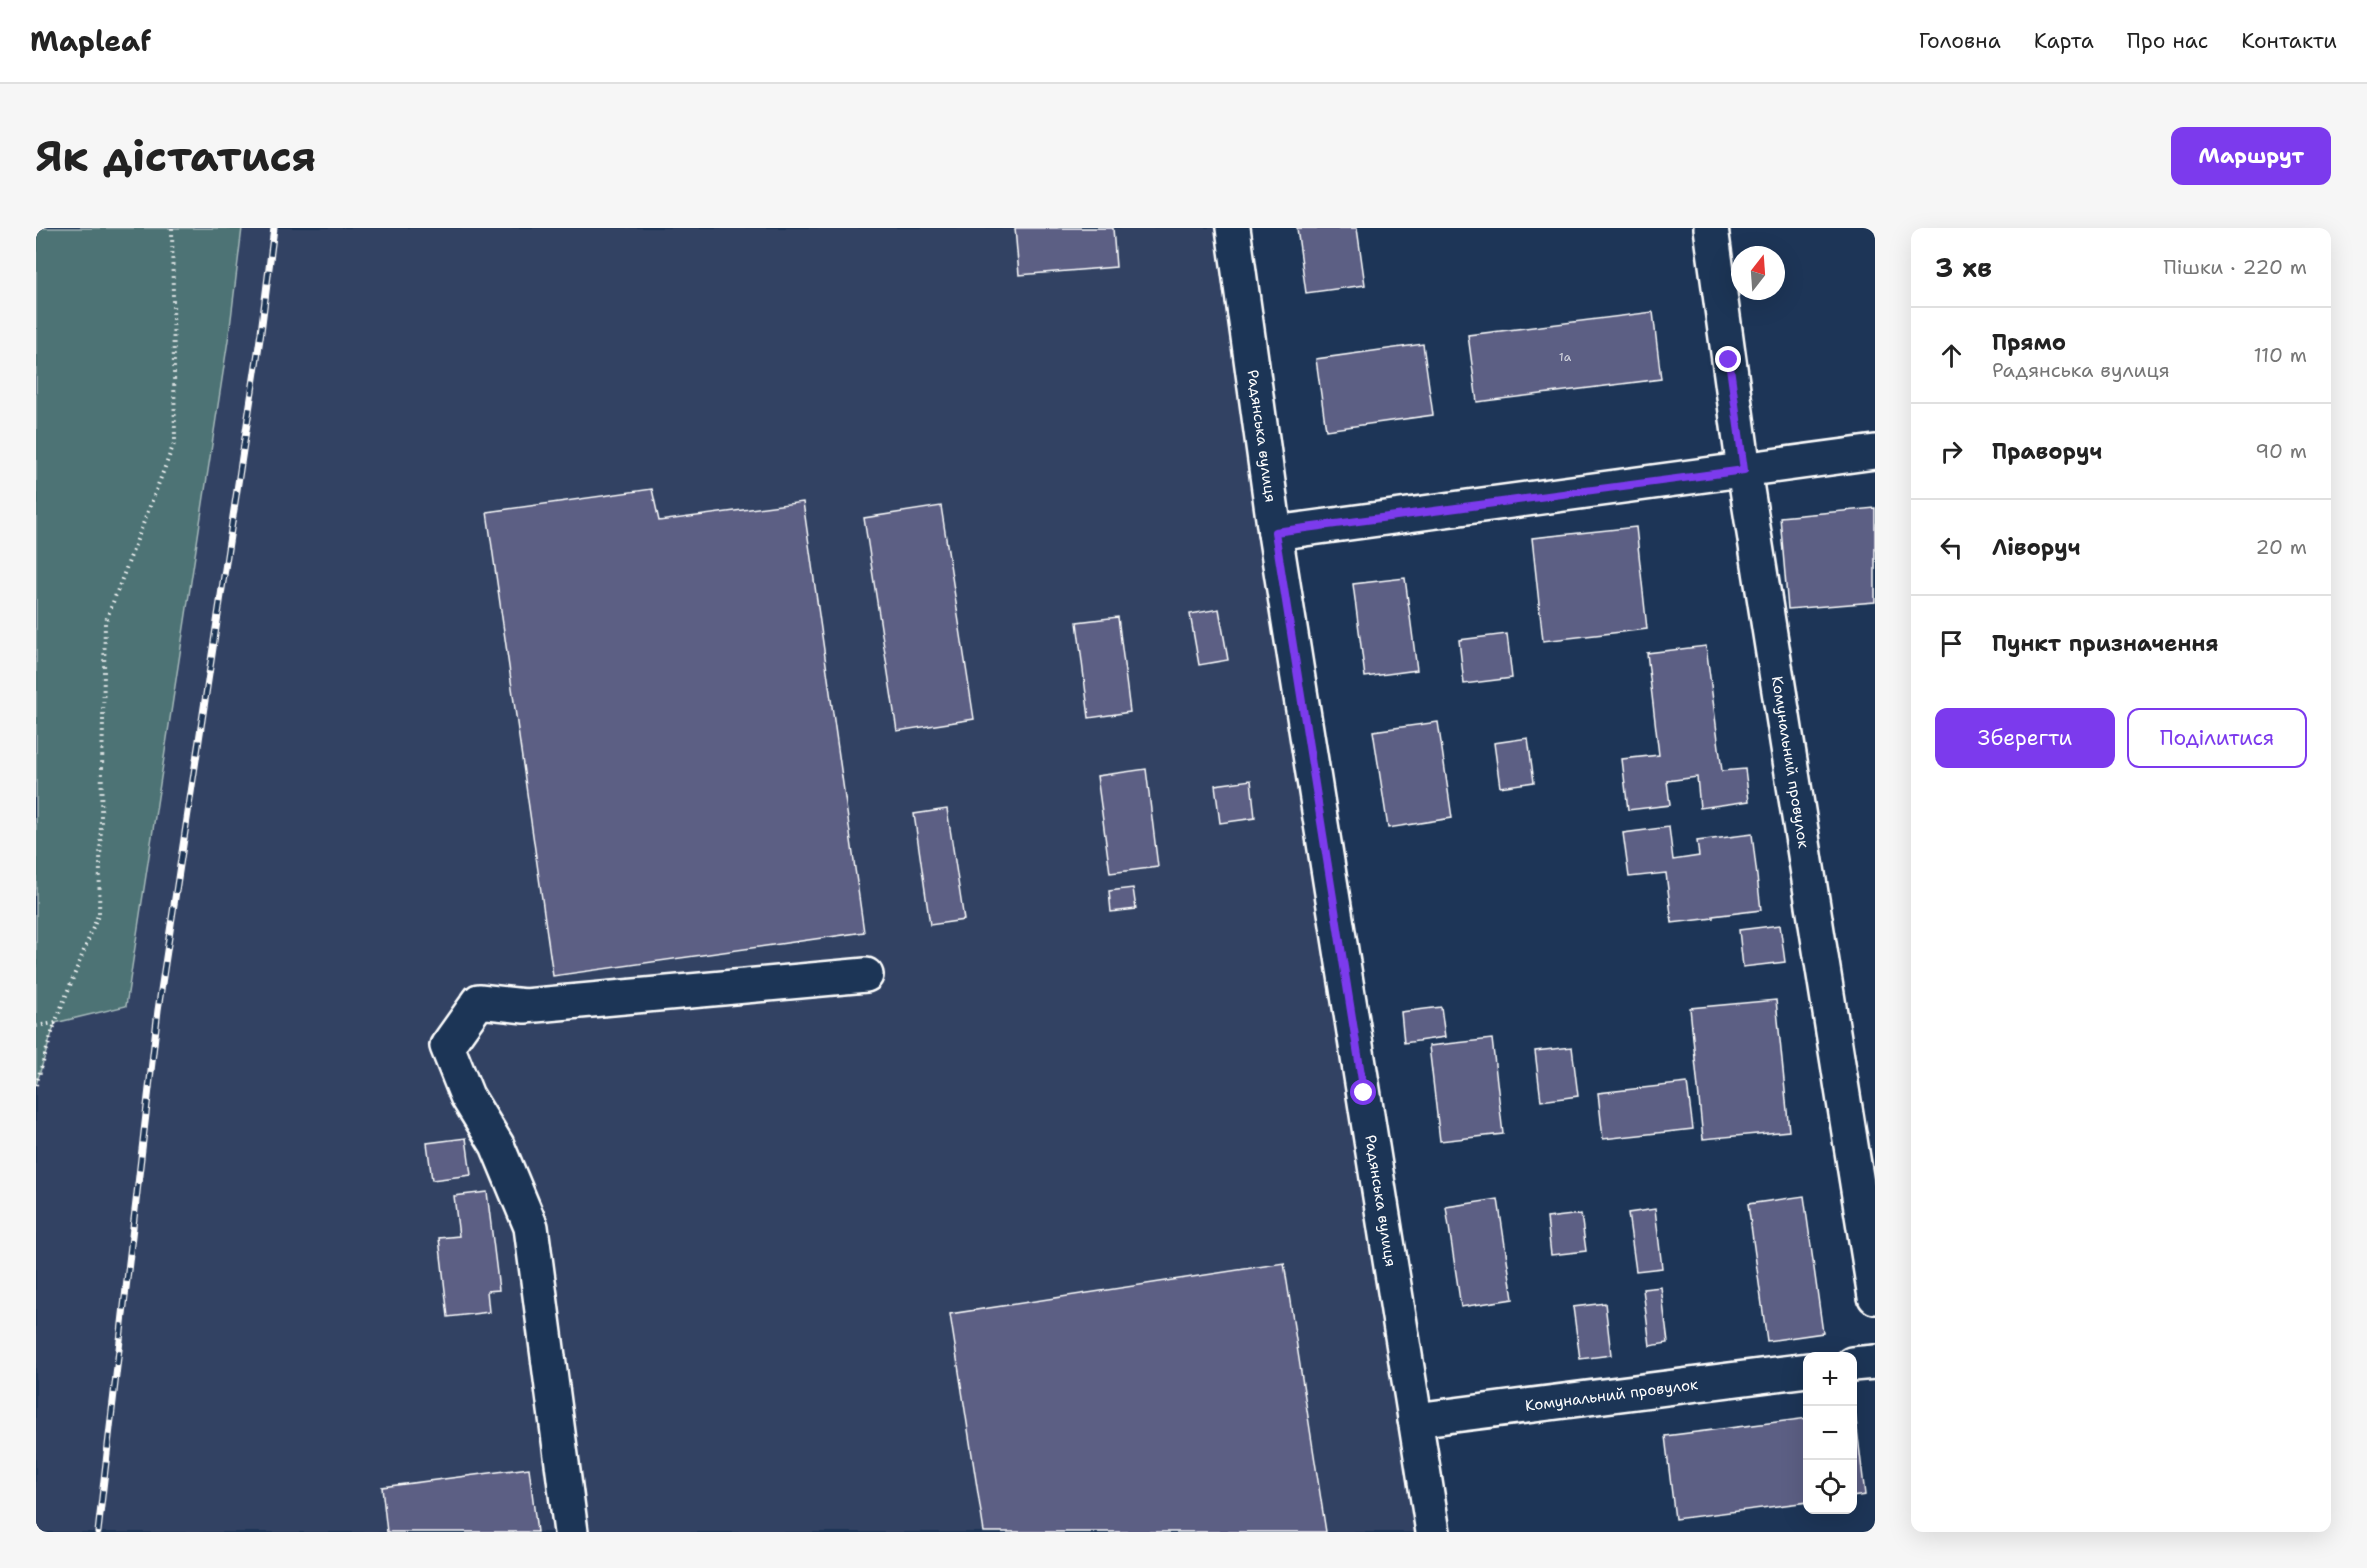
<!DOCTYPE html>
<html lang="uk">
<head>
<meta charset="utf-8">
<style>
	body { margin:0; font-family:"Shantell Sans",sans-serif; background:#f6f6f6; color:#222 }
	.controls { position:absolute; right:18px; bottom:18px; display:grid; overflow:hidden; border-radius:12px; box-shadow:0 6px 24px #0002 }
	.controls button { width:54px; height:54px; display:grid; place-items:center; padding:0; border:0; border-bottom:2px solid #e0e0e0; background:#fff; color:#222; font:30px sans-serif }
	.compass { position:absolute; left:1695px; top:18px; width:54px; height:54px; border-radius:50%; background:#fff; box-shadow:0 6px 24px #0002; rotate:17deg }
	.stop { position:absolute; width:18px; height:18px; margin:-14px; border:4px solid #7c3aed; border-radius:50%; background:#fff }
	.stop.end { background:#7c3aed; border-color:#fff; box-shadow:0 2px 6px #0008 }
	.list { margin:0; padding:0; list-style:none }
	h2 { display:flex; justify-content:space-between; align-items:center; height:78px; margin:0; padding:0 24px; font-size:26px }
	h2 small { font-size:20px; font-weight:400; color:#767676 }
	.list li { display:grid; grid-template-columns:39px 1fr auto; gap:18px; align-items:center; box-sizing:border-box; height:96px; padding:0 24px; border-top:2px solid #e0e0e0 }
	.list b { display:block; font-size:22px; white-space:nowrap }
	.list p { margin:0; font-size:20px; white-space:nowrap; color:#767676 }
	.list em { font-size:20px; font-style:normal; color:#767676 }
	.actions { display:flex; gap:12px; padding:18px 24px }
	.actions a { flex:1; padding:14px 0; border:2px solid #7c3aed; border-radius:12px; text-align:center; font-size:21px; color:#7c3aed }
	.actions .main { background:#7c3aed; color:#fff }
	.icon { flex:none; width:33px; height:33px; fill:none; stroke:currentColor; stroke-width:2; stroke-linecap:round; stroke-linejoin:round }
	.map { position:relative; flex:none; width:1839px; height:1304px; overflow:hidden; border-radius:12px }
	header { display:flex; align-items:center; gap:36px; box-sizing:border-box; height:84px; padding:0 30px; background:#fff; border-bottom:2px solid #e0e0e0 }
	header strong { font-size:28px }
	nav { display:flex; gap:33px; margin-inline-start:auto; font-size:21px }
	.intro { display:flex; align-items:center; justify-content:space-between; box-sizing:border-box; height:144px; padding:0 36px }
	h1 { margin:0; font-size:42px }
	.button { padding:15px 27px; border-radius:12px; background:#7c3aed; color:#fff; font-size:21px; font-weight:700 }
	main { display:flex; gap:36px; padding:0 36px }
	aside { flex:1; background:#fff; border-radius:12px; box-shadow:0 6px 24px #0002 }
	.map>svg:first-child { display:block }
	.built { fill:#304264 }
	.green { fill:#4d7375; stroke:#a6b9ba; stroke-width:1.5 }
	.building { fill:#5c5f84; stroke:#fff; stroke-width:1.5 }
	.lines { fill:none; stroke-linecap:round; stroke-linejoin:round }
	.minor-casing { stroke:#fff; stroke-width:38 }
	.path { stroke:#fff; stroke-width:4; stroke-dasharray:1.5 4.5; stroke-linecap:butt }
	.minor { stroke:#1d3557; stroke-width:33 }
	.rail-casing { stroke:#fff; stroke-width:7 }
	.rail { stroke:#1d3557; stroke-width:4.5; stroke-dasharray:14; stroke-linecap:butt }
	.route { stroke:#7c3aed; stroke-width:8 }
	.labels { text-anchor:middle; stroke-width:4.5; stroke-linejoin:round; paint-order:stroke }
	.number-label { font-size:12px; fill:#d6d7e0 }
	.street-label { font-size:15px; fill:#fff; stroke:#1d3557 }
</style>
</head>
<body>
<header>
<strong>Mapleaf</strong>
<nav><a>Головна</a><a>Карта</a><a>Про нас</a><a>Контакти</a></nav>
</header>
<div class="intro"><h1>Як дістатися</h1><a class="button">Маршрут</a></div>
<main>
<div class="map">
<svg width="1839" height="1304" viewBox="0 0 1839 1304">
	<rect width="100%" height="100%" fill="#1d3557"/>
	<filter id="ink" filterUnits="userSpaceOnUse"><feTurbulence type="fractalNoise" baseFrequency=".0167" numOctaves="2"/><feDisplacementMap in="SourceGraphic" scale="12" xChannelSelector="R" yChannelSelector="G"/><feConvolveMatrix kernelMatrix="1 2 1 2 8 2 1 2 1" color-interpolation-filters="sRGB"/></filter>
	<g filter="url(#ink)">
		<polygon class="built" points="0,0 1197,0 1397,1304 0,1304"/>
		<polygon class="green" points="0,0 206,0 194,99 90,778 19,795 0,857"/>
		<g class="building">
			<polygon points="979,0 1077,0 1080,39 983,47"/>
			<polygon points="1261,0 1321,0 1329,57 1270,65"/>
			<polygon points="1617,84 1625,151 1441,174 1432,107"/>
			<polygon points="1387,116 1397,187 1290,202 1280,131"/>
			<polygon points="616,261 623,293 767,274 828,704 517,748 451,284"/>
			<polygon points="905,278 938,491 861,503 828,290"/>
			<polygon points="1839,280 1839,374 1752,381 1744,289"/>
			<polygon points="1600,299 1611,401 1507,413 1496,310"/>
			<polygon points="1369,350 1381,442 1329,449 1317,356"/>
			<polygon points="1183,381 1192,432 1163,437 1154,386"/>
			<polygon points="1082,389 1094,484 1053,490 1041,394"/>
			<polygon points="1471,406 1476,450 1428,456 1423,412"/>
			<polygon points="1670,418 1686,543 1709,541 1713,573 1664,580 1661,549 1631,553 1634,577 1592,582 1586,531 1623,527 1611,425"/>
			<polygon points="1402,494 1416,590 1352,600 1337,503"/>
			<polygon points="1492,510 1498,554 1464,559 1458,515"/>
			<polygon points="1110,541 1122,639 1074,645 1061,548"/>
			<polygon points="1215,552 1219,590 1184,595 1179,557"/>
			<polygon points="911,581 928,692 894,697 878,586"/>
			<polygon points="1633,599 1637,632 1663,628 1661,613 1716,606 1725,682 1677,688 1677,690 1636,695 1630,645 1593,649 1587,605"/>
			<polygon points="1097,660 1100,681 1075,684 1073,663"/>
			<polygon points="1744,697 1749,734 1707,739 1703,702"/>
			<polygon points="1740,772 1753,903 1667,911 1654,780"/>
			<polygon points="1405,779 1409,809 1368,815 1365,784"/>
			<polygon points="1456,811 1467,906 1404,913 1393,818"/>
			<polygon points="1536,819 1542,868 1505,873 1499,823"/>
			<polygon points="1651,855 1657,901 1567,911 1562,865"/>
			<polygon points="430,910 435,947 396,952 391,915"/>
			<polygon points="451,964 463,1062 451,1063 453,1084 412,1089 403,1010 423,1008 418,968"/>
			<polygon points="1768,968 1787,1105 1731,1113 1712,976"/>
			<polygon points="1462,971 1477,1071 1425,1079 1410,979"/>
			<polygon points="1619,981 1626,1040 1600,1043 1592,985"/>
			<polygon points="1545,986 1550,1023 1515,1027 1511,990"/>
			<polygon points="1248,1035 1290,1304 948,1304 914,1086"/>
			<polygon points="1625,1059 1632,1115 1614,1118 1607,1061"/>
			<polygon points="1569,1075 1575,1127 1544,1131 1537,1079"/>
			<polygon points="1816,1184 1819,1184 1829,1267 1816,1269"/>
			<polygon points="1772,1190 1772,1274 1639,1291 1629,1208"/>
			<polygon points="493,1240 501,1304 351,1304 346,1259"/>
		</g>
		<g class="lines">
			<defs>
				<g id="minor">
					<path id="s1" d="M1197,0L1239,305L1397,1304"/>
					<path id="s2" d="M1675,0L1708,242L1839,1069"/>
					<polyline points="1239,305 1839,224"/>
					<polyline points="1816,1136 1839,1134"/>
					<path id="s3" d="M1379,1192L1772,1142"/>
					<polyline points="535,1304 495,999 461,917 431,868 411,818 443,773 489,778 830,747"/>
				</g>
			</defs>
			<use href="#minor" class="minor-casing"/>
			<g class="path">
				<polyline points="0,798 19,795 63,685 69,395 139,213 136,0"/>
				<polyline points="0,857 19,795"/>
			</g>
			<use href="#minor" class="minor"/>
			<defs>
				<polyline id="rail" points="62,1304 122,782 225,104 238,0"/>
			</defs>
			<use href="#rail" class="rail-casing"/>
			<use href="#rail" class="rail"/>
		</g>
	</g>
	<g class="lines" filter="url(#ink)">
		<polyline class="route" points="1328,865 1239,304 1708,242 1693,132"/>
	</g>
	<g class="labels">
		<g class="number-label">
			<text x="1529" y="133">1а</text>
		</g>
		<g class="street-label">
			<text dy="5" stroke="none"><textPath href="#s1" startOffset="210">Радянська вулиця</textPath></text>
			<text dy="5" stroke="none"><textPath href="#s2" startOffset="540">Комунальний провулок</textPath></text>
			<text dy="5" stroke="none"><textPath href="#s1" startOffset="984">Радянська вулиця</textPath></text>
			<text dy="5" stroke="none"><textPath href="#s3" startOffset="198">Комунальний провулок</textPath></text>
		</g>
	</g>
</svg>
<div class="controls">
<button>+</button>
<button>−</button>
<button><svg class="icon" aria-label="locate" viewBox="0 0 24 24"><circle cx="12" cy="12" r="6"/><path d="M12 2v4M12 18v4M2 12h4M18 12h4"/></svg></button>
</div>
<svg class="compass" viewBox="-18 -18 36 36"><path d="M0-13l5 13h-10z" fill="#e53935"/><path d="M0 13l5-13h-10z" fill="#767676"/></svg>
<div class="stop" style="left:1328px;top:865px"></div>
<div class="stop end" style="left:1693px;top:132px"></div>
</div>
<aside>
<h2>3 хв<small>Пішки · 220 m</small></h2>
<ul class="list">
<li><svg class="icon" aria-label="ahead" viewBox="0 0 24 24"><path d="M12 20V5M6 11l6-6 6 6"/></svg><div><b>Прямо</b><p>Радянська вулиця</p></div><em>110 m</em></li>
<li><svg class="icon" aria-label="right" viewBox="0 0 24 24"><path d="M7 20v-9h11M14 6l5 5-5 5"/></svg><div><b>Праворуч</b></div><em>90 m</em></li>
<li><svg class="icon" aria-label="left" viewBox="0 0 24 24"><path d="M17 20v-9H6M10 6l-5 5 5 5"/></svg><div><b>Ліворуч</b></div><em>20 m</em></li>
<li><svg class="icon" aria-label="arrive" viewBox="0 0 24 24"><path d="M6 21V4h12l-3 4 3 4H6"/></svg><div><b>Пункт призначення</b></div></li>
</ul>
<div class="actions"><a class="main">Зберегти</a><a>Поділитися</a></div>
</aside>
</main>
</body>
</html>
